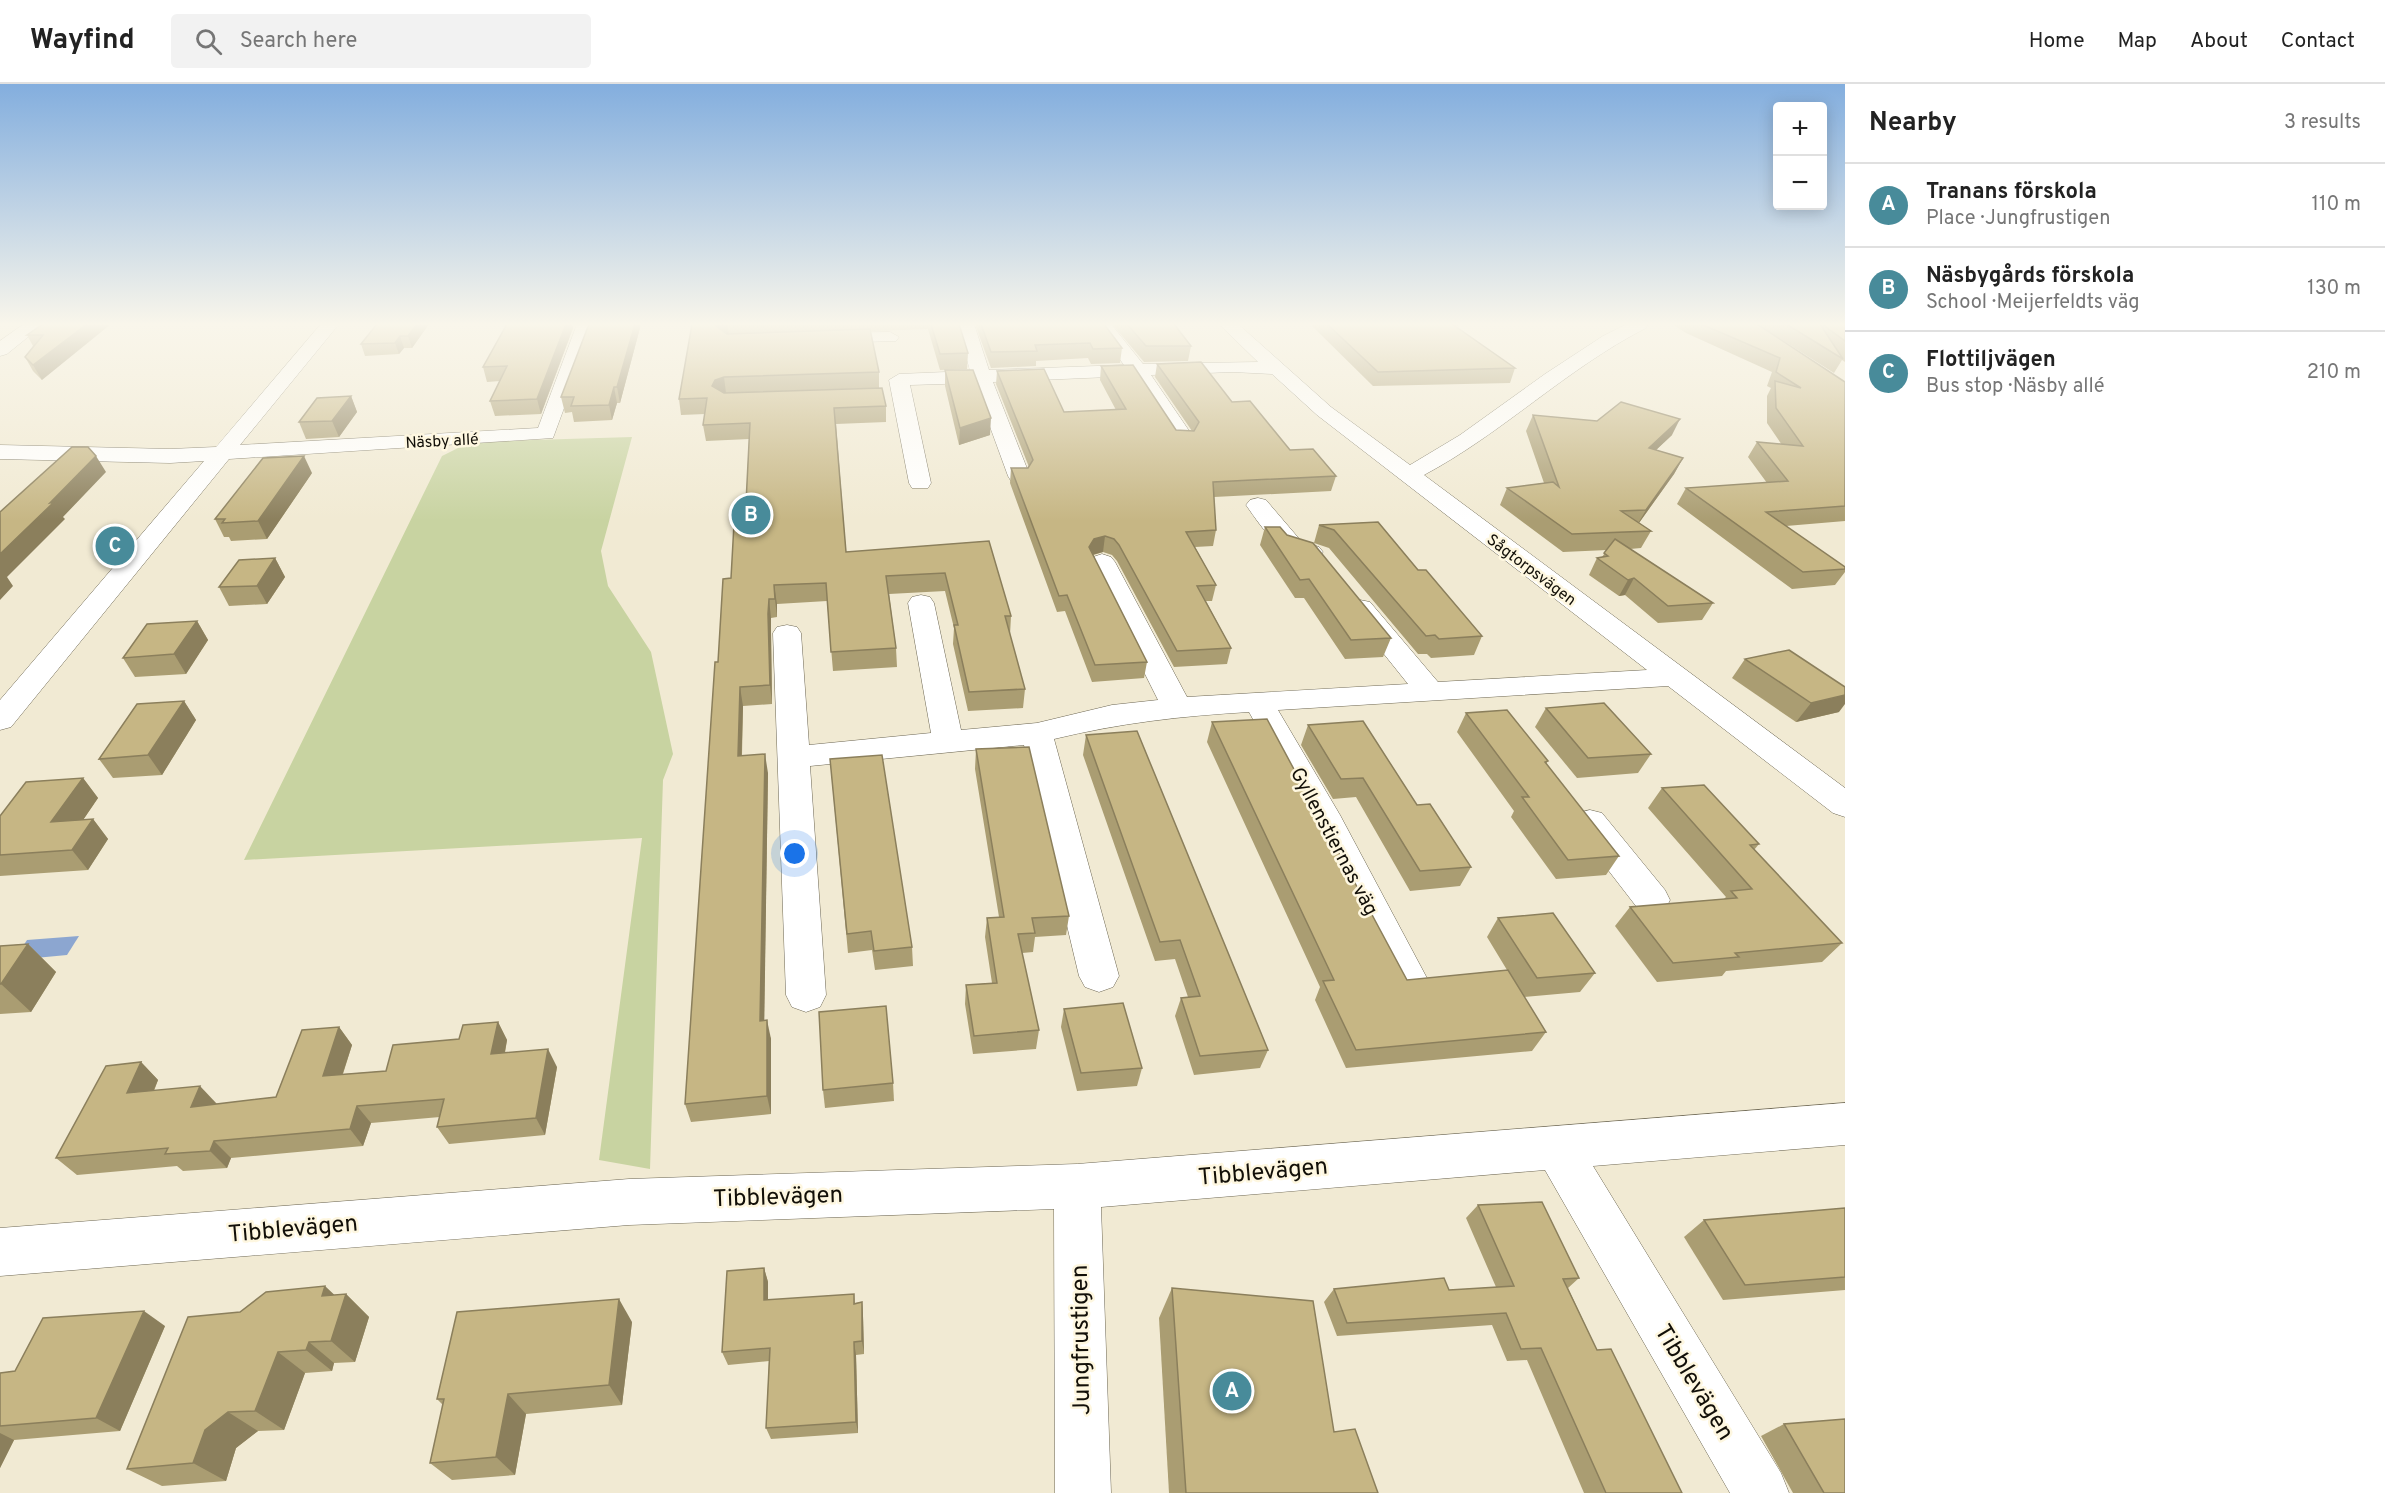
<!DOCTYPE html>
<html lang="en">
<head>
<meta charset="utf-8">
<style>
	body { margin:0; font-family:Overpass,sans-serif; background:#f2f2f2; color:#222 }
	.controls { position:absolute; right:18px; top:18px; display:grid; overflow:hidden; border-radius:6px; box-shadow:0 3px 15px #0003 }
	.controls button { width:54px; height:54px; display:grid; place-items:center; padding:0; border:0; border-bottom:2px solid #e0e0e0; background:#fff; color:#222; font:30px sans-serif }
	.you { position:absolute; left:795px; top:770px; width:21px; height:21px; margin:-15px; border:4px solid #fff; border-radius:50%; background:#1a73e8; box-shadow:0 0 0 9px #1a73e833 }
	.badge { display:grid; place-items:center; width:39px; height:39px; border-radius:50%; background:#488b9a; color:#fff; font-size:20px; font-weight:700 }
	.pin { position:absolute; translate:-50% -50%; border:3px solid #fff; box-shadow:0 2px 6px #0006 }
	.list { margin:0; padding:0; list-style:none }
	h2 { display:flex; justify-content:space-between; align-items:center; height:78px; margin:0; padding:0 24px; font-size:26px }
	h2 small { font-size:20px; font-weight:400; color:#767676 }
	.list li { display:grid; grid-template-columns:39px 1fr auto; gap:18px; align-items:center; box-sizing:border-box; height:84px; padding:0 24px; border-top:2px solid #e0e0e0 }
	.list b { display:block; font-size:22px; white-space:nowrap }
	.list p { margin:0; font-size:20px; white-space:nowrap; color:#767676 }
	.list em { font-size:20px; font-style:normal; color:#767676 }
	.icon { flex:none; width:33px; height:33px; fill:none; stroke:currentColor; stroke-width:2; stroke-linecap:round; stroke-linejoin:round }
	.map { position:relative; flex:none; width:1845px; height:1409px; overflow:hidden }
	header { display:flex; align-items:center; gap:36px; box-sizing:border-box; height:84px; padding:0 30px; background:#fff; border-bottom:2px solid #e0e0e0 }
	header strong { font-size:28px }
	nav { display:flex; gap:33px; margin-inline-start:auto; font-size:21px }
	.search { width:420px; height:54px; background:#f2f2f2; display:flex; align-items:center; gap:15px; box-sizing:border-box; padding:0 21px; border-radius:6px; color:#767676; font-size:22px }
	main { display:flex }
	aside { flex:1; background:#fff }
	.map>svg:first-child { display:block }
	.green { fill:#c8d3a1 }
	.water { fill:#8ca6d0 }
	.lines { fill:none; stroke-linecap:round; stroke-linejoin:round }
	.minor-casing { stroke:#6d6753; stroke-width:1 }
	.minor { fill:#fff; fill-rule:evenodd }
	.wall { fill:#aa9d72 }
	.shaded-wall { fill:#8b7f5c }
	.building { fill:#c6b684; stroke:#8b7f5c; stroke-width:1.5 }
	.labels { text-anchor:middle; stroke-width:5; stroke-linejoin:round; paint-order:stroke }
	.far-street-label { font-size:16px; fill:#120f08; stroke:#fef7e0 }
	.street-label { font-size:20px; fill:#120f08; stroke:#fef7e0 }
	.near-street-label { font-size:24px; fill:#120f08; stroke:#fef7e0 }
</style>
</head>
<body>
<header>
<strong>Wayfind</strong>
<div class="search"><svg class="icon" aria-label="search" viewBox="0 0 24 24"><circle cx="10" cy="10" r="6"/><path d="M15 15l6 6"/></svg>Search here</div>
<nav><a>Home</a><a>Map</a><a>About</a><a>Contact</a></nav>
</header>
<main>
<div class="map">
<svg width="1845" height="1409" viewBox="0 0 1845 1409">
	<rect width="100%" height="100%" fill="#f1ead3"/>
	<polygon class="green" points="632,353 601,467 608,502 651,568 673,670 663,696 650,1085 599,1076 642,754 244,776 442,372 470,358"/>
	<polygon class="water" points="79,852 67,871 14,876 27,856"/>
	<g class="lines">
		<defs>
			<g id="minor">
				<polygon points="24,240 44,240 7,270 0,272 0,257"/>
				<polygon points="321,240 339,240 240,361 538,344 577,240 595,240 553,354 229,375 11,643 0,646 0,616 204,377 170,379 0,375 0,361 170,365 216,363"/>
				<path d="M957,240H974L989,286L1124,281L1094,240H1111L1143,280L1258,278L1219,240H1238L1331,323L1410,381L1460,351L1545,290L1603,252L1627,240H1648L1646,244C1566,285 1503,349 1424,391L1845,704V733L1833,729L1668,602L1278,626L1340,731L1428,896L1422,908L1408,912L1394,908L1306,731L1249,628C1181,632 1120,639 1054,655L1119,892L1113,903L1099,908L1085,903L1079,892L1024,661L810,682L826,911L820,923L806,928L792,923L786,911L773,549L777,543L787,541L797,543L801,549L809,661L931,649L908,519L912,513L921,511L930,513L934,519L961,646L1037,639L1112,621L1158,616L1089,478L1093,473L1102,470L1111,473L1115,478L1187,613L1408,600L1347,524L1350,518L1360,516L1370,518L1438,598L1647,586L1317,331L1272,290L1233,288L1151,291L1194,354L1191,359H1175L1132,292L993,298L1030,392L1027,397H1011L1008,392L974,299L910,301L931,399L928,404H912L909,399L889,296L899,290L970,287Z"/>
				<polygon points="890,248 899,253 896,257 827,259 818,254 827,249"/>
				<path d="M1258,414L1266,416L1301,457L1319,463L1323,468L1319,473C1286,482 1263,445 1246,421L1250,416Z"/>
				<polygon points="1590,726 1602,729 1665,806 1670,816 1665,826 1652,830 1639,826 1578,747 1573,738 1578,729"/>
				<polygon points="1845,1019 1845,1061 1593,1082 1781,1389 1789,1409 1730,1409 1545,1086 1101,1123 1111,1409 1055,1409 1054,1125 629,1141 0,1192 0,1144 629,1095 1077,1080"/>
			</g>
		</defs>
		<use href="#minor" class="minor-casing"/>
		<use href="#minor" class="minor"/>
	</g>
	<g class="wall">
		<polygon points="43,240 42,296 33,287 25,273 33,262 27,251"/>
		<polygon points="377,240 429,240 412,264 404,264 399,270 365,272 361,260"/>
		<polygon points="507,240 572,240 573,244 541,330 495,332 490,317 500,297 487,298 483,283"/>
		<polygon points="589,240 641,240 620,319 617,319 612,336 574,338 572,328 565,329 561,313"/>
		<polygon points="692,240 959,240 968,269 967,285 940,286 928,245 870,247 879,288 879,304 725,309 886,322 886,338 836,340 846,468 989,457 1011,532 1010,551 1025,605 1023,624 968,627 953,560 954,544 945,507 889,510 896,564 897,583 833,587 827,517 777,520 777,533 771,534 771,549 772,620 743,622 742,671 768,689 764,936 771,955 771,1030 691,1038 685,1020 718,578 731,494 745,439 749,355 706,357 703,341 705,330 681,331 679,315"/>
		<polygon points="975,240 1104,240 1122,264 1120,279 1091,280 1088,274 1036,277 1036,282 991,284"/>
		<polygon points="1112,240 1174,240 1191,262 1188,277 1144,278"/>
		<polygon points="1310,240 1459,240 1458,242 1455,242 1515,284 1510,299 1373,302"/>
		<polygon points="1672,240 1757,240 1845,298 1845,437 1786,442 1845,483 1845,488 1835,501 1792,505 1677,420 1686,404 1767,399 1748,373 1757,358 1782,361 1767,339 1767,312 1771,304 1767,302 1772,288 1686,249"/>
		<polygon points="1757,240 1845,240 1845,278 1842,276 1834,289"/>
		<polygon points="1157,280 1232,318 1290,366 1336,392 1331,407 1214,413 1216,446 1213,462 1195,463 1216,501 1212,517 1206,517 1231,564 1227,580 1174,583 1117,477 1112,471 1103,468 1093,471 1147,578 1144,594 1092,598 1065,527 1057,528 1010,399 1011,384 1028,384 1029,383 996,300 997,287 1064,328 1116,326 1100,296 1101,282 1176,346 1192,347 1155,293"/>
		<polygon points="945,286 990,351 959,361 945,302"/>
		<polygon points="351,312 357,328 339,353 306,355 299,338"/>
		<polygon points="1533,331 1672,351 1656,366 1683,374 1674,390 1639,439 1651,447 1641,464 1630,465 1713,519 1702,536 1658,539 1625,511 1619,512 1589,491 1597,474 1602,473 1607,466 1563,468 1500,421 1507,404 1544,399 1526,347"/>
		<polygon points="312,389 267,455 231,457 229,453 224,453 215,435"/>
		<polygon points="1378,438 1418,486 1482,552 1474,571 1431,574 1427,570 1418,570 1329,464 1314,459 1319,441"/>
		<polygon points="1265,443 1287,451 1391,554 1383,573 1345,575 1304,514 1295,514 1260,461"/>
		<polygon points="275,474 285,493 267,520 229,522 219,503"/>
		<polygon points="197,537 208,556 186,590 135,593 123,574"/>
		<polygon points="1745,575 1839,628 1796,638 1732,594"/>
		<polygon points="184,617 196,636 162,691 113,694 99,675"/>
		<polygon points="1546,624 1651,670 1638,689 1577,694 1535,643"/>
		<polygon points="1466,629 1548,677 1546,680 1619,772 1606,791 1556,795 1511,733 1514,727 1457,648"/>
		<polygon points="1212,638 1407,896 1507,886 1487,853 1498,834 1595,889 1580,908 1524,913 1546,948 1532,967 1346,984 1315,916 1320,903 1207,658"/>
		<polygon points="1308,641 1417,721 1471,783 1460,802 1410,807 1356,713 1333,715 1301,661"/>
		<polygon points="1086,651 1268,966 1260,984 1194,991 1175,932 1181,914 1188,913 1175,875 1155,877 1083,671"/>
		<polygon points="976,665 1069,832 1066,851 1035,853 1033,868 1022,869 1039,946 1036,965 973,970 965,920 966,901 992,899 985,853 987,834 999,833 975,685"/>
		<polygon points="830,675 912,863 913,882 875,886 872,866 848,869"/>
		<polygon points="83,694 98,714 83,736 93,735 108,755 88,786 0,792 0,732"/>
		<polygon points="1662,704 1759,760 1754,766 1842,859 1822,878 1726,887 1722,892 1657,898 1615,842 1630,823 1724,815 1726,813 1648,724"/>
		<polygon points="28,860 56,888 31,928 0,930 0,862"/>
		<polygon points="1064,925 1142,984 1137,1002 1077,1007 1061,943"/>
		<polygon points="498,938 507,956 505,969 557,983 545,1051 449,1060 437,1043 440,1033 371,1039 363,1062 231,1074 227,1084 183,1087 177,1082 77,1091 56,1074 141,978 158,996 154,1007 217,1020 276,1013 339,943 352,961 343,990 386,987"/>
		<polygon points="893,999 894,1017 825,1024 823,1006"/>
		<polygon points="1478,1121 1579,1194 1568,1204 1597,1266 1682,1409 1584,1409 1527,1276 1507,1277 1492,1241 1337,1252 1324,1218 1334,1205 1449,1206 1496,1203 1466,1134"/>
		<polygon points="1845,1124 1845,1206 1723,1216 1684,1153 1704,1136"/>
		<polygon points="764,1184 768,1198 768,1216 854,1210 855,1219 862,1218 863,1232 864,1270 856,1271 858,1349 771,1355 766,1344 769,1277 728,1281 722,1268"/>
		<polygon points="1172,1204 1334,1348 1378,1409 1169,1409 1159,1234"/>
		<polygon points="346,1210 369,1233 355,1278 334,1279 332,1287 305,1289 284,1346 258,1347 236,1364 226,1397 162,1402 127,1385 240,1228 335,1211"/>
		<polygon points="632,1238 622,1321 526,1330 515,1391 452,1396 430,1379 443,1321 437,1315"/>
		<polygon points="165,1242 120,1347 14,1356 0,1384 0,1289 15,1287"/>
		<polygon points="1784,1340 1845,1409 1793,1409 1761,1352"/>
	</g>
	<g class="shaded-wall">
		<polygon points="87,240 111,240 42,296 33,281"/>
		<polygon points="417,240 429,240 412,264 408,252"/>
		<polygon points="566,240 572,240 573,244 541,330 537,315"/>
		<polygon points="635,240 641,240 620,319 617,303"/>
		<polygon points="721,240 727,240 729,251 716,242"/>
		<polygon points="400,252 404,264 399,270 395,259"/>
		<polygon points="724,293 726,309 714,318 712,302 715,296"/>
		<polygon points="614,303 617,319 612,336 609,321"/>
		<polygon points="351,312 357,328 339,353 332,337"/>
		<polygon points="991,334 990,351 959,361 960,344"/>
		<polygon points="1680,335 1672,351 1640,381 1649,364"/>
		<polygon points="96,372 106,388 63,433 65,435 7,493 13,502 0,516 0,470"/>
		<polygon points="304,372 312,389 267,455 258,437"/>
		<polygon points="1683,374 1674,390 1636,443 1646,426"/>
		<polygon points="1105,452 1103,468 1092,471 1089,463 1094,455"/>
		<polygon points="275,474 285,493 267,520 257,502"/>
		<polygon points="1634,494 1625,511 1619,512 1628,496"/>
		<polygon points="774,501 777,520 777,533 775,515"/>
		<polygon points="769,515 771,534 771,549 772,620 770,601 768,530"/>
		<polygon points="197,537 208,556 186,590 174,570"/>
		<polygon points="740,603 743,622 741,691 738,672"/>
		<polygon points="1845,611 1845,620 1839,628 1796,638 1811,619"/>
		<polygon points="184,617 196,636 162,691 148,671"/>
		<polygon points="765,670 768,689 764,955 760,937"/>
		<polygon points="83,694 98,714 68,758 51,738"/>
		<polygon points="93,735 108,755 88,786 72,766"/>
		<polygon points="28,860 56,888 31,928 1,900"/>
		<polygon points="767,936 771,955 771,1030 767,1012"/>
		<polygon points="498,938 507,956 501,988 491,970"/>
		<polygon points="339,943 352,961 336,1010 323,992"/>
		<polygon points="548,965 557,983 545,1051 536,1034"/>
		<polygon points="141,978 158,996 145,1027 127,1009"/>
		<polygon points="200,1002 217,1020 191,1023"/>
		<polygon points="357,1022 371,1039 363,1062 350,1045"/>
		<polygon points="214,1057 231,1074 227,1084 210,1067"/>
		<polygon points="764,1184 768,1198 768,1230 764,1216"/>
		<polygon points="325,1202 343,1219 346,1210 369,1233 355,1278 331,1257 322,1212"/>
		<polygon points="619,1215 632,1238 622,1321 609,1301"/>
		<polygon points="862,1218 863,1232 864,1270 862,1257"/>
		<polygon points="144,1227 165,1242 120,1347 96,1334"/>
		<polygon points="309,1258 334,1279 332,1287 306,1266"/>
		<polygon points="854,1258 856,1271 858,1349 856,1338"/>
		<polygon points="278,1268 305,1289 284,1346 255,1327"/>
		<polygon points="508,1310 526,1330 515,1391 496,1373"/>
		<polygon points="228,1328 258,1347 236,1364 226,1397 193,1379 205,1346"/>
		<polygon points="0,1349 14,1356 0,1384"/>
	</g>
	<g class="building">
		<polygon points="43,240 87,240 33,281 25,273 43,251 27,251"/>
		<polygon points="377,240 417,240 408,252 400,252 395,259 361,260"/>
		<polygon points="507,240 566,240 537,315 490,317 507,282 483,283"/>
		<polygon points="589,240 635,240 617,303 614,303 609,321 571,322 574,313 561,313"/>
		<polygon points="692,240 721,240 716,242 727,250 870,245 879,288 724,293 715,296 712,302 724,309 882,304 886,322 834,324 846,468 989,457 1011,532 1005,532 1025,605 969,608 954,541 958,541 945,489 886,492 896,564 831,568 826,499 774,501 775,515 769,515 768,530 770,601 740,603 738,672 765,670 760,937 767,936 767,1012 685,1020 715,578 718,578 723,495 731,494 734,440 745,439 750,339 703,341 707,314 679,315"/>
		<polygon points="931,240 959,240 968,269 940,270"/>
		<polygon points="981,240 1104,240 1122,264 1093,265 1090,259 1035,261 1037,267 991,268"/>
		<polygon points="1127,240 1174,240 1191,262 1146,262"/>
		<polygon points="1327,240 1452,240 1515,284 1378,288"/>
		<polygon points="1701,240 1757,240 1845,298 1845,422 1766,428 1845,483 1845,485 1803,488 1686,404 1788,397 1757,358 1803,362 1776,324 1775,297 1801,304 1776,288 1780,274"/>
		<polygon points="1786,240 1820,240 1843,275"/>
		<polygon points="1822,240 1845,240 1845,257"/>
		<polygon points="1201,278 1232,318 1250,317 1290,366 1313,365 1336,392 1213,398 1216,446 1186,448 1216,501 1197,502 1231,564 1177,567 1119,461 1114,455 1105,452 1094,455 1089,463 1147,578 1095,581 1067,511 1059,512 1011,384 1028,384 1033,376 997,287 1044,285 1064,328 1126,325 1101,282 1133,281 1176,346 1194,347 1199,338 1157,280"/>
		<polygon points="945,286 973,286 991,334 960,344"/>
		<polygon points="351,312 332,337 299,338 317,314"/>
		<polygon points="1621,318 1680,335 1649,364 1683,374 1646,426 1621,427 1651,447 1572,450 1507,404 1553,398 1559,403 1533,331 1597,337"/>
		<polygon points="72,363 88,363 96,372 50,419 54,418 0,470 0,428"/>
		<polygon points="304,372 258,437 222,439 225,435 215,435 263,374"/>
		<polygon points="1378,438 1418,486 1426,486 1482,552 1439,555 1435,551 1426,552 1334,446 1319,441"/>
		<polygon points="1265,443 1280,443 1287,451 1313,459 1391,554 1351,556 1309,495 1300,496"/>
		<polygon points="1615,455 1713,519 1668,522 1634,494 1628,496 1597,474 1608,472 1604,469"/>
		<polygon points="275,474 257,502 219,503 239,476"/>
		<polygon points="197,537 174,570 123,574 147,540"/>
		<polygon points="1789,566 1845,603 1845,611 1811,619 1745,575"/>
		<polygon points="184,617 148,671 99,675 137,620"/>
		<polygon points="1604,619 1651,670 1588,674 1546,624"/>
		<polygon points="1507,626 1548,677 1545,678 1619,772 1568,776 1522,713 1529,713 1466,629"/>
		<polygon points="1267,635 1407,896 1508,886 1546,948 1356,966 1323,897 1334,896 1212,638"/>
		<polygon points="1363,637 1417,721 1430,720 1471,783 1420,787 1363,694 1341,695 1308,641"/>
		<polygon points="1137,647 1268,966 1200,972 1181,914 1200,912 1180,856 1160,858 1086,651"/>
		<polygon points="1029,663 1069,832 1032,834 1035,849 1018,850 1039,946 974,952 966,901 997,899 987,834 1004,833 976,665"/>
		<polygon points="882,671 912,863 874,867 871,847 847,850 830,675"/>
		<polygon points="83,694 51,738 93,735 72,766 0,771 0,732 26,698"/>
		<polygon points="1704,701 1759,760 1750,761 1842,859 1735,869 1739,873 1673,879 1630,823 1737,814 1731,807 1752,805 1662,704"/>
		<polygon points="1553,829 1595,889 1537,894 1498,834"/>
		<polygon points="28,860 1,900 0,900 0,862"/>
		<polygon points="1123,919 1142,984 1081,989 1064,925"/>
		<polygon points="886,922 893,999 823,1006 819,928"/>
		<polygon points="498,938 491,970 548,965 536,1034 437,1043 444,1015 357,1022 350,1045 214,1057 210,1067 165,1070 168,1064 56,1074 106,982 141,978 127,1009 200,1002 191,1023 276,1013 302,946 339,943 323,992 386,987 393,961 459,955 463,941"/>
		<polygon points="1542,1118 1579,1194 1563,1195 1597,1266 1611,1265 1682,1409 1606,1409 1541,1264 1521,1265 1506,1229 1347,1239 1334,1205 1444,1194 1449,1206 1514,1202 1478,1121"/>
		<polygon points="1845,1124 1845,1193 1745,1201 1704,1136"/>
		<polygon points="764,1184 764,1216 854,1210 854,1220 862,1218 862,1257 854,1258 856,1338 766,1344 770,1264 722,1268 727,1187"/>
		<polygon points="325,1202 322,1212 346,1210 331,1257 309,1258 306,1266 278,1268 255,1327 228,1328 205,1346 193,1379 127,1385 188,1233 240,1228 266,1208"/>
		<polygon points="1172,1204 1313,1217 1334,1348 1355,1345 1378,1409 1186,1409"/>
		<polygon points="619,1215 609,1301 508,1310 496,1373 430,1379 444,1315 437,1315 457,1228"/>
		<polygon points="144,1227 96,1334 0,1342 0,1289 15,1287 43,1234"/>
		<polygon points="1845,1335 1845,1409 1824,1409 1784,1340"/>
	</g>
	<linearGradient id="sky" x2="0" y2="1"><stop stop-color="#83aede"/><stop offset="0.55" stop-color="#f9f6eb"/><stop offset="1" stop-color="#f9f6eb" stop-opacity="0"/></linearGradient>
	<rect width="1845" height="437" fill="url(#sky)"/>
	<g class="labels">
		<g class="far-street-label">
			<text transform="translate(442 356) rotate(-3)" y="6">Näsby allé</text>
			<text transform="translate(1532 485) rotate(37)" y="6">Sågtorpsvägen</text>
		</g>
		<g class="street-label">
			<text transform="translate(1335 757) rotate(62)" y="7">Gyllenstiernas väg</text>
		</g>
		<g class="near-street-label">
			<text transform="translate(1263 1087) rotate(-5)" y="8">Tibblevägen</text>
			<text transform="translate(778 1112) rotate(-2)" y="8">Tibblevägen</text>
			<text transform="translate(293 1144) rotate(-5)" y="8">Tibblevägen</text>
			<text transform="translate(1080 1256) rotate(-91)" y="8">Jungfrustigen</text>
			<text transform="translate(1695 1298) rotate(59)" y="8">Tibblevägen</text>
		</g>
	</g>
</svg>
<div class="controls">
<button>+</button>
<button>−</button>
</div>
<div class="you"></div>
<div class="pin badge" style="left:1232px;top:1307px">A</div>
<div class="pin badge" style="left:751px;top:431px">B</div>
<div class="pin badge" style="left:115px;top:462px">C</div>
</div>
<aside>
<h2>Nearby<small>3 results</small></h2>
<ul class="list">
<li><span class="badge">A</span><div><b>Tranans förskola</b><p>Place · Jungfrustigen</p></div><em>110 m</em></li>
<li><span class="badge">B</span><div><b>Näsbygårds förskola</b><p>School · Meijerfeldts väg</p></div><em>130 m</em></li>
<li><span class="badge">C</span><div><b>Flottiljvägen</b><p>Bus stop · Näsby allé</p></div><em>210 m</em></li>
</ul>
</aside>
</main>
</body>
</html>
